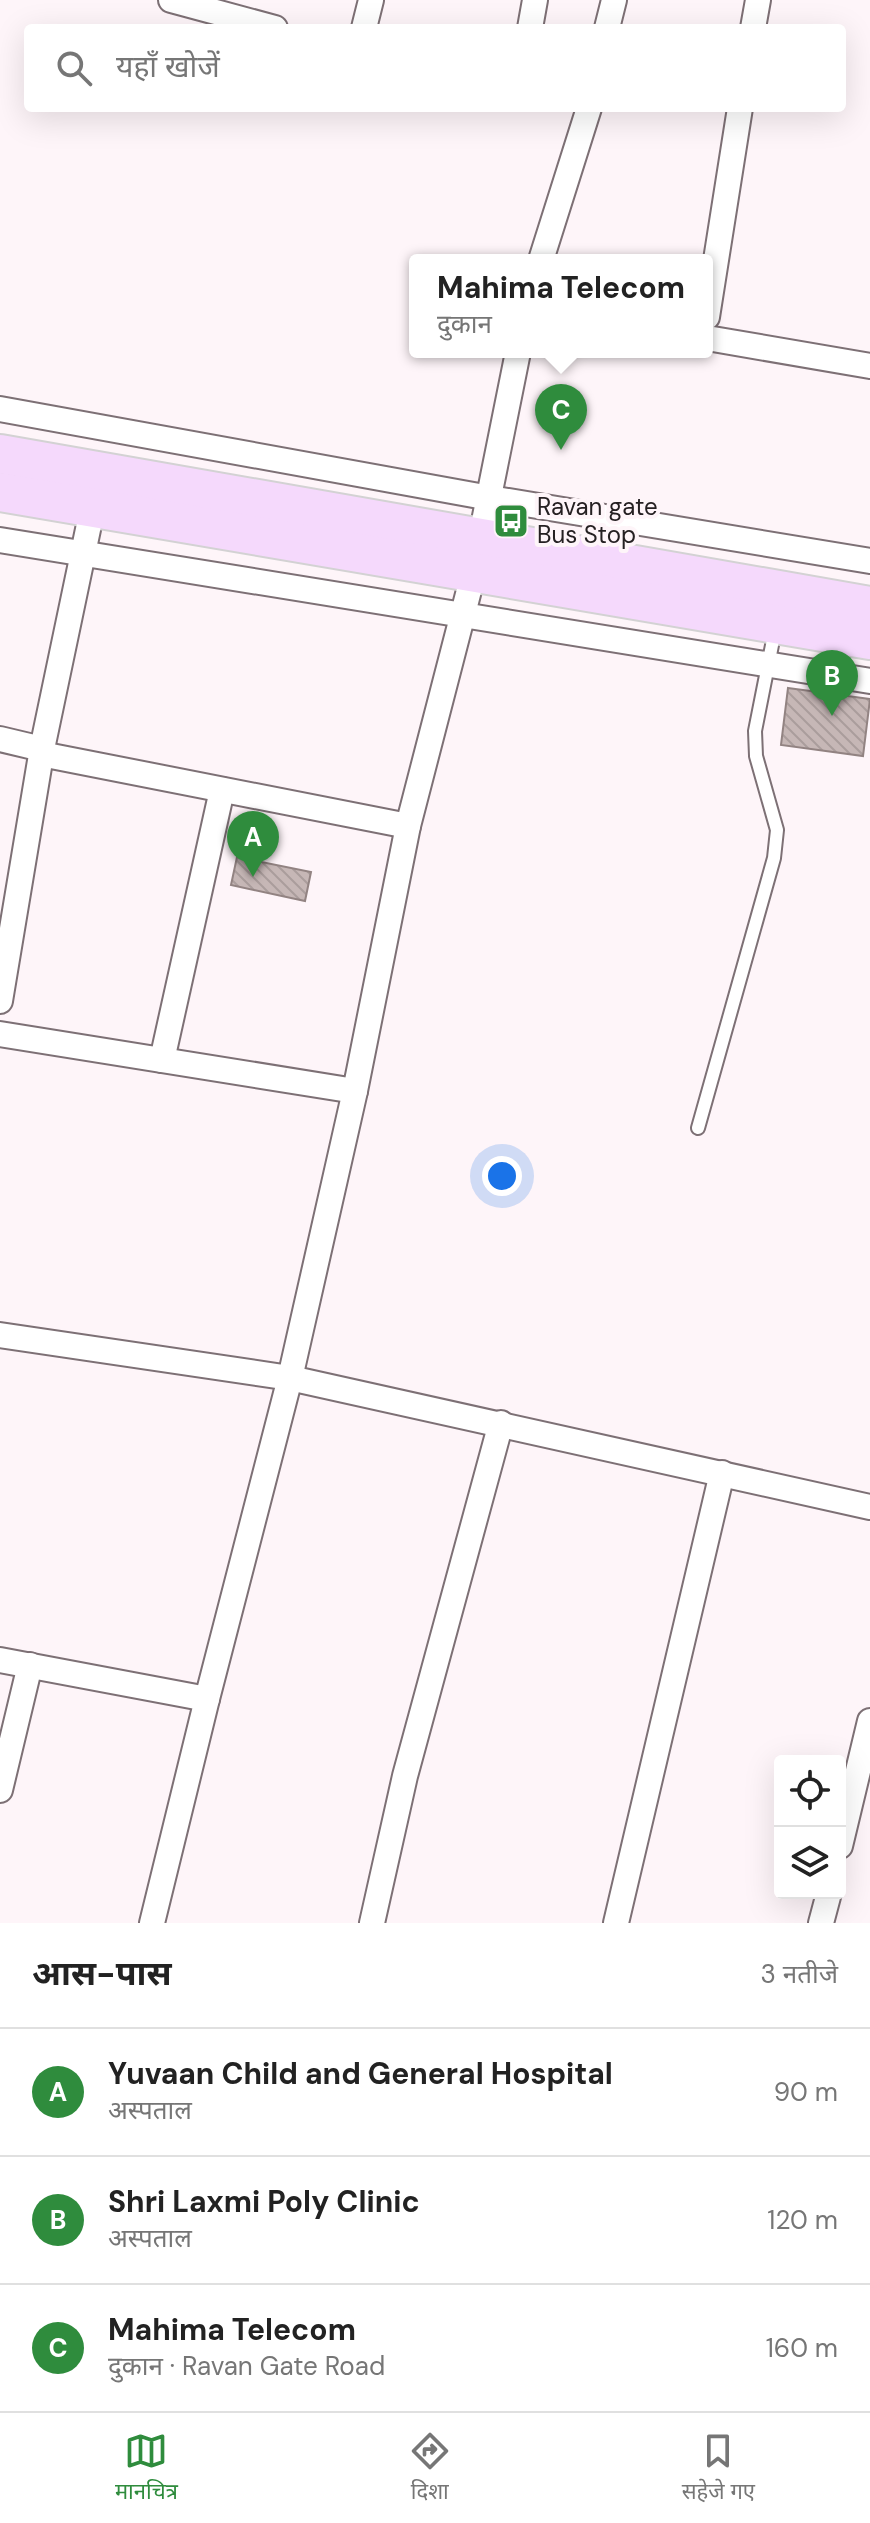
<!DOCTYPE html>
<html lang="hi">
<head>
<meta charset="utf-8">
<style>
	body { margin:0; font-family:"DM Sans","Noto Sans Devanagari",sans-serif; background:#f6f6f6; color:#222 }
	.controls { position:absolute; right:24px; bottom:24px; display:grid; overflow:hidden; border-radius:8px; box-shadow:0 8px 32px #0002 }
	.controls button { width:72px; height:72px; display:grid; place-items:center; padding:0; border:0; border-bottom:2px solid #e0e0e0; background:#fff; color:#222; font:40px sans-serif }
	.you { position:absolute; left:502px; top:1176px; width:28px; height:28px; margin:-20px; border:6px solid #fff; border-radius:50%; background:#1a73e8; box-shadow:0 0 0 12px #1a73e833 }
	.badge { display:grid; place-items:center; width:52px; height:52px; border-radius:50%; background:#2f8c3d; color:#fff; font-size:26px; font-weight:700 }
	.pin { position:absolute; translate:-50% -66px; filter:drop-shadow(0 2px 4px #0008) }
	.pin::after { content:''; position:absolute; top:42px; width:28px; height:24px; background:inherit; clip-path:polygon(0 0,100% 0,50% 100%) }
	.popup { position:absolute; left:409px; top:254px; width:304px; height:104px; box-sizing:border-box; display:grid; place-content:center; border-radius:8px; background:#fff; filter:drop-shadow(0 2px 6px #0005); font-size:26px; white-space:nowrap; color:#767676 }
	.popup b { font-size:30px; color:#222 }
	.popup::after { content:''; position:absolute; left:50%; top:100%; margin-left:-16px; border:16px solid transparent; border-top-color:#fff }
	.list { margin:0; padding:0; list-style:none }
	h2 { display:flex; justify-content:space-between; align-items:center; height:104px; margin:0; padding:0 32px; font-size:34px }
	h2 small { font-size:26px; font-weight:400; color:#767676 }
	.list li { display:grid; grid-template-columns:52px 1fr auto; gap:24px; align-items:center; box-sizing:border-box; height:128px; padding:0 32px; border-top:2px solid #e0e0e0 }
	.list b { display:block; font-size:30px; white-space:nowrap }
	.list p { margin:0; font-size:26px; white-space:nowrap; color:#767676 }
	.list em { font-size:26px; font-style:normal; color:#767676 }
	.icon { flex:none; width:44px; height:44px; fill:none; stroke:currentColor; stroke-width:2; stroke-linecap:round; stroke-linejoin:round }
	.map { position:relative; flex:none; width:870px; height:1923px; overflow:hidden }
	.search { position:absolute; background:#fff; box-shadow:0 8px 32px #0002; left:24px; right:24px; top:24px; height:88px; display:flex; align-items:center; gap:20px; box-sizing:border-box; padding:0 28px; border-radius:8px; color:#767676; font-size:30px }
	.sheet { height:488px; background:#fff }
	nav { display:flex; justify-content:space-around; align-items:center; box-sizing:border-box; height:112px; border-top:2px solid #e0e0e0; background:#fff; font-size:22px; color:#767676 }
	nav a { display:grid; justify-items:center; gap:4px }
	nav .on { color:#2f8c3d }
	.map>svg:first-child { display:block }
	.building { fill:url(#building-back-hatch); stroke:#928382; stroke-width:2 }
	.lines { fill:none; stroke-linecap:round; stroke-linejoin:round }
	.lane-casing { stroke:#7d7075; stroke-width:16 }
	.street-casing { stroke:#7d7075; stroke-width:28 }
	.primary-casing { stroke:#d3d2d3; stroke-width:42 }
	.lane { stroke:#fff; stroke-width:12 }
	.street { stroke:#fff; stroke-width:24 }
	.primary { stroke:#f5d9fc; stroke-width:38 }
	.labels { text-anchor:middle; stroke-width:8; stroke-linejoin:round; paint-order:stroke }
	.poi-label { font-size:24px; fill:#252022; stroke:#fef5f9; text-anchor:start }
</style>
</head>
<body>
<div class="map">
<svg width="870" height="1923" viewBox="0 0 870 1923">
	<defs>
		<pattern id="building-back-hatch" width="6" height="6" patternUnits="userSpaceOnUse" patternTransform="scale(2)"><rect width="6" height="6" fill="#c6b7b6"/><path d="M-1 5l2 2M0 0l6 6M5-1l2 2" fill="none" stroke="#aa9d9c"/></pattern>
	</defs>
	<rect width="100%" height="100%" fill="#fef5f9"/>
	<g class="building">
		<polygon points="788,688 870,699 863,756 781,745"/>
		<polygon points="237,857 311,872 305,901 231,885"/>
	</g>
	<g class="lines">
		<defs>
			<polyline id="lane" points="698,1128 774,858 777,830 756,756 755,731 775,630"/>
			<g id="street">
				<polyline points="171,0 275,28"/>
				<polyline points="364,28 371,0"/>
				<polyline points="530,28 535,0"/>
				<polyline points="607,28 614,0"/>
				<polyline points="753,28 758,0"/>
				<polyline points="541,260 589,108"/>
				<polyline points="707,317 740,108"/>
				<polyline points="707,338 870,366"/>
				<polyline points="0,409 490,498 870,561"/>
				<polyline points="0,540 870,681"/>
				<polyline points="0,739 42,749"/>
				<polyline points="41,754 408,826"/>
				<polyline points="0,1001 42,749 95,496"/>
				<polyline points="0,1034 355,1091 408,826 474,571 518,352"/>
				<polyline points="162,1060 222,790"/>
				<polyline points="0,1335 290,1378 870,1507"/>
				<polyline points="0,1660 207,1699"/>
				<polyline points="0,1790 30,1665"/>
				<polyline points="840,1846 870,1721"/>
				<polyline points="152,1923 207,1699 290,1378 355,1091"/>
				<polyline points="372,1923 405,1776 501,1423"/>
				<polyline points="616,1923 722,1473"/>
				<polyline points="821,1923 829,1893"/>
			</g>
			<g id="primary">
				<polyline points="0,454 870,606"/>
				<polyline points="0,492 870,640"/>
			</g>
		</defs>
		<use href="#lane" class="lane-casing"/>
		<use href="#street" class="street-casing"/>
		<use href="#primary" class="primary-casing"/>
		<use href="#lane" class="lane"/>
		<use href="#street" class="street"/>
		<use href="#primary" class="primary"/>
	</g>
	<defs>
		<symbol id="bus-square" viewBox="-11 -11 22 22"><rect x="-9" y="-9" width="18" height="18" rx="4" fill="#2f8c3d" stroke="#fef5f9"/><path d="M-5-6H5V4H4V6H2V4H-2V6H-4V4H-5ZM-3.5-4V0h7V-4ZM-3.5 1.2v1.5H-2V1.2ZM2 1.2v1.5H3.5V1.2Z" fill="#fff"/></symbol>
	</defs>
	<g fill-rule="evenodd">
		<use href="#bus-square" x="491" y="501" width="40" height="40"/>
	</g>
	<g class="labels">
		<g class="poi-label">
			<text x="537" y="515">Ravan gate<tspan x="537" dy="28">Bus Stop</tspan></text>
		</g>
	</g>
</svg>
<div class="controls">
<button><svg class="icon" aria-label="locate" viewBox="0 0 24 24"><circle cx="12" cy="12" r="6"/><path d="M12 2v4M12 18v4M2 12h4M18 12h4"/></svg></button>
<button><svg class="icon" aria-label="layers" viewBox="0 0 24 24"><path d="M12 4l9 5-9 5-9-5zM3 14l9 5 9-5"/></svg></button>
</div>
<div class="you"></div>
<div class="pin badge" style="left:253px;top:877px">A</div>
<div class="pin badge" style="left:832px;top:716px">B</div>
<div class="pin badge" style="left:561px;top:450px">C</div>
<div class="popup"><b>Mahima Telecom</b>दुकान</div>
<div class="search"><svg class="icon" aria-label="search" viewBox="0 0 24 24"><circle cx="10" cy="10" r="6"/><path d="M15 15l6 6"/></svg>यहाँ खोजें</div>
</div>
<section class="sheet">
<h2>आस-पास<small>3 नतीजे</small></h2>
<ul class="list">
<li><span class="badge">A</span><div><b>Yuvaan Child and General Hospital</b><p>अस्पताल</p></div><em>90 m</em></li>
<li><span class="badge">B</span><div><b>Shri Laxmi Poly Clinic</b><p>अस्पताल</p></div><em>120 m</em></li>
<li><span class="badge">C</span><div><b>Mahima Telecom</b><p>दुकान · Ravan Gate Road</p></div><em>160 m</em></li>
</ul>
</section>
<nav>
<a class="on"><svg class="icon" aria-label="map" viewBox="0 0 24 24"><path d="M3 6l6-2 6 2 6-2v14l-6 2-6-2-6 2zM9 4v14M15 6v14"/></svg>मानचित्र</a>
<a><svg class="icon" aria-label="directions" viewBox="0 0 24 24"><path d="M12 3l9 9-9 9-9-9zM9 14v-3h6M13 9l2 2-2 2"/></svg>दिशा</a>
<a><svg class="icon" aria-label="saved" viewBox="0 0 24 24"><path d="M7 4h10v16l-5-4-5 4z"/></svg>सहेजे गए</a>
</nav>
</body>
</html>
